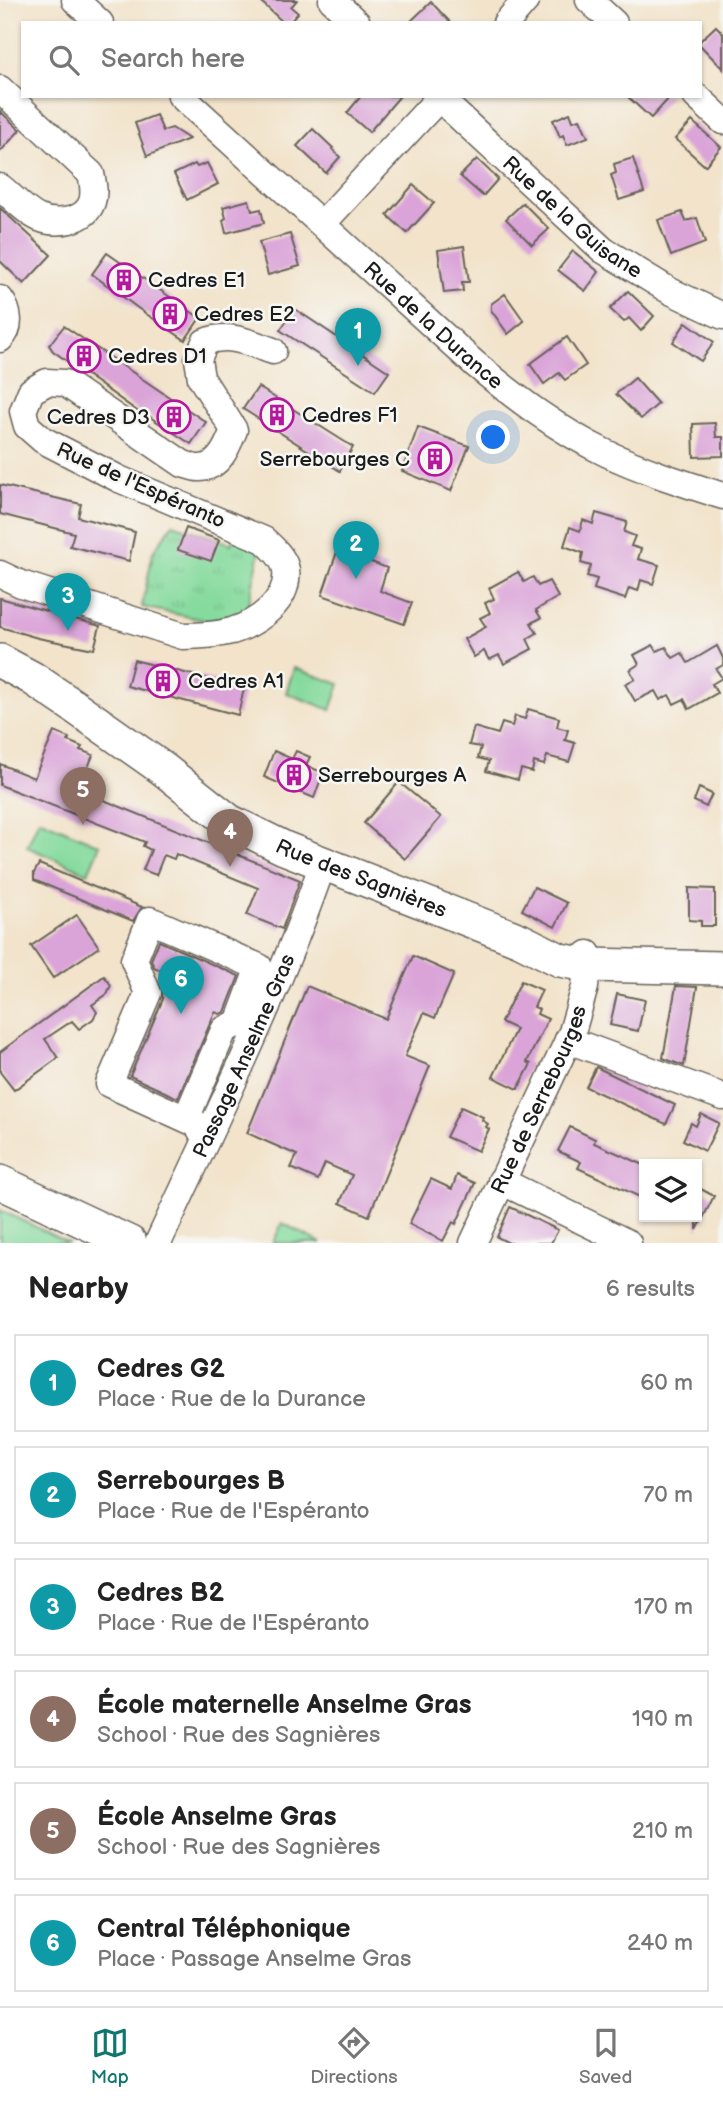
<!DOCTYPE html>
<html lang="en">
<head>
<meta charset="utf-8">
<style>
	body { margin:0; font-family:"Balsamiq Sans",sans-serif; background:#f6f6f6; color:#222 }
	.controls { position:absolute; right:21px; bottom:21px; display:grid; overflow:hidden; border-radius:0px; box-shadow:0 2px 5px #0004 }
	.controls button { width:63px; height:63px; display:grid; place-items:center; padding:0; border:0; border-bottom:2px solid #e0e0e0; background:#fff; color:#222; font:35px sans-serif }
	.you { position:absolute; left:494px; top:438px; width:24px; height:24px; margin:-18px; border:5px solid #fff; border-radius:50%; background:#1a73e8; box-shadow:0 0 0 10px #1a73e833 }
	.badge { display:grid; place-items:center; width:46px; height:46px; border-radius:50%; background:#0f766e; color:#fff; font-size:23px; font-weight:700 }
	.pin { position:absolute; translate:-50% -58px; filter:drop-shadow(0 2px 4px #0008) }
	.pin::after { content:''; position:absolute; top:37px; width:24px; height:21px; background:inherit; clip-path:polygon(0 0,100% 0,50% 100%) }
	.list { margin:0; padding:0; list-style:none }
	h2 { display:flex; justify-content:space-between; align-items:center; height:91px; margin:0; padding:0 28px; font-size:30px }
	h2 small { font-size:23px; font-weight:400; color:#767676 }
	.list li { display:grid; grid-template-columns:46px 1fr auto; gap:21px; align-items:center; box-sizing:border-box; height:98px; margin:0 14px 14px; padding:0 14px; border:2px solid #e0e0e0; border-radius:0px }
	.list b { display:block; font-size:26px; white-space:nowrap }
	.list p { margin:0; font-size:23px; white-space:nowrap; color:#767676 }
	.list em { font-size:23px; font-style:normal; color:#767676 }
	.icon { flex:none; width:38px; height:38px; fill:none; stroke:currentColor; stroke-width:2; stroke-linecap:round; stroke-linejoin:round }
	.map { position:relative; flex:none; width:723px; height:1243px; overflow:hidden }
	.search { position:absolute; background:#fff; box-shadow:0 2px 5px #0004; left:21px; right:21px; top:21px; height:77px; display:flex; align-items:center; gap:18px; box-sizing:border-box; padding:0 24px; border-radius:0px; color:#767676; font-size:26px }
	.sheet { height:763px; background:#fff }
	nav { display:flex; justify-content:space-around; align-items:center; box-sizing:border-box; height:98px; border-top:2px solid #e0e0e0; background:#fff; font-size:19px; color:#767676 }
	nav a { display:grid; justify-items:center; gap:4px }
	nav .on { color:#0f766e }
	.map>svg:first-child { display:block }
	.grass { fill:url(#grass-tufts); stroke:#507b5c; stroke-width:2 }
	.pitch { fill:#85da9d; stroke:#507b5c; stroke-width:2 }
	.building { fill:#daa4d8 }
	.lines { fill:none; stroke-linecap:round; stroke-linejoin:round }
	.minor-casing { stroke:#676259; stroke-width:29 }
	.major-casing { stroke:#676259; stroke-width:36 }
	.minor { stroke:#fff; stroke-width:26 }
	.major { stroke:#fff; stroke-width:33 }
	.labels { text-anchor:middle; stroke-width:5; stroke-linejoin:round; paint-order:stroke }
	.street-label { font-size:21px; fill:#1c1c1c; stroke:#f6f6f2 }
	.poi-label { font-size:21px; fill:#1c1c1c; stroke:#f6f6f2; text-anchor:start }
</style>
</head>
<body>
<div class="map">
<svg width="723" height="1243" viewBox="0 0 723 1243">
	<defs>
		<pattern id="grass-tufts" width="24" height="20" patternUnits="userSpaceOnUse" patternTransform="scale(1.75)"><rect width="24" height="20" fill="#85da9d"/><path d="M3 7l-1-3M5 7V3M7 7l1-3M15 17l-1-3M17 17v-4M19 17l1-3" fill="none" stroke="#72ba87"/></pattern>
	</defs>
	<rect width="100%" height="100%" fill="#f6f6f2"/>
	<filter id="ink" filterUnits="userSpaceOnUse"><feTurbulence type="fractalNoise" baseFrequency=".0143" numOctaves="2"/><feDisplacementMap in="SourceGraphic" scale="14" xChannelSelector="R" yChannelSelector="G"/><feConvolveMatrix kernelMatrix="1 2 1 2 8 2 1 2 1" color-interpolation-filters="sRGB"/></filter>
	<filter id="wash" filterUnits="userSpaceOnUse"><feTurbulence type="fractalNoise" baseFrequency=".00686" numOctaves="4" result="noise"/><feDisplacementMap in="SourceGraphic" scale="28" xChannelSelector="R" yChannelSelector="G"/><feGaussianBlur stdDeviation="1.57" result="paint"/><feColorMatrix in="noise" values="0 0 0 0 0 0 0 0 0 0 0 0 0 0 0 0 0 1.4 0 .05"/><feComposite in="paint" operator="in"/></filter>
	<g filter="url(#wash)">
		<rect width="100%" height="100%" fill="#f2e3ca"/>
		<polygon class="grass" points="173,524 231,544 235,536 261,547 247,611 208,621 142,607 153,552"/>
		<g class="pitch">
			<polygon points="294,668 340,684 331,710 286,693"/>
			<polygon points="39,819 100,845 88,873 27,847"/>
			<polygon points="0,1210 69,1243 0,1243"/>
			<polygon points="282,1223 321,1243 273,1243"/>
		</g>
		<g id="blocks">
			<g class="building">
				<polygon points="259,0 297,0 291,7 298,13 289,23 284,23"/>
				<polygon points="431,2 451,23 409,23"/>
				<polygon points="716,26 723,33 723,69 700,45 700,41"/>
				<polygon points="361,96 400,96 369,132 347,113"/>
				<polygon points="627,96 671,96 651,118"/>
				<polygon points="0,111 20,130 0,152"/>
				<polygon points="570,113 573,121 580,119 588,137 567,145 563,135 560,137 553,120"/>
				<polygon points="156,115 163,131 172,128 189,139 147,156 135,123"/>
				<polygon points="692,121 721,147 705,166 675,139"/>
				<polygon points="313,129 333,148 332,149 340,157 326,173 297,146"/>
				<polygon points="633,158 644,192 619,200 611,175 616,173 614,164"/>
				<polygon points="477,159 498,179 483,196 460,176"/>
				<polygon points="207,163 218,184 187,200 174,174 195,164 197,167"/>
				<polygon points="413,185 434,203 407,233 387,215"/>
				<polygon points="249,200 252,211 261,209 264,223 226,233 223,220 226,218 223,207"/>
				<polygon points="523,203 549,229 532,245 506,219"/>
				<polygon points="0,208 51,255 24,284 0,261"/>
				<polygon points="682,212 686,221 697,218 705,243 671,256 658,220"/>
				<polygon points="290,234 300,266 268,275 259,242"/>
				<polygon points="464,246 469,282 462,282 463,291 444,293 438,250"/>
				<polygon points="573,251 599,272 585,291 558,270"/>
				<polygon points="107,253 200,318 185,340 139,309 92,274"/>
				<polygon points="628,291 654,316 641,331 629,318 624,322 610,309"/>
				<polygon points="505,294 524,321 508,334 491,310 491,304"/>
				<polygon points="295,309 389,372 375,392 280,330"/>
				<polygon points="686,322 714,342 701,361 673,342"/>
				<polygon points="64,326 206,422 191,444 142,412 140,413 53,351 49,345"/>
				<polygon points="567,337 586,365 565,380 559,373 544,384 530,364"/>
				<polygon points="635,378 658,404 641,419 616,394"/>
				<polygon points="258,387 353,447 340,471 243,409"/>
				<polygon points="715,423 716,437 723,437 723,456 694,457 693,424"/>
				<polygon points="418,427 469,446 451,491 402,471"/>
				<polygon points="0,485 81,504 78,517 135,532 129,561 70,546 74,533 0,514"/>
				<polygon points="596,513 627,522 624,532 635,536 631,546 641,549 638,559 659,565 653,584 641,580 638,591 629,588 625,599 594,589 597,579 587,576 591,566 581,563 583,553 564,546 570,527 580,531 583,520 593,524"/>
				<polygon points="186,528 219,540 211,561 178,550"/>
				<polygon points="338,549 387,568 380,591 412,603 404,624 322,595"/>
				<polygon points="518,572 524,582 533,577 538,586 549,581 558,597 536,610 541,618 531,623 537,633 527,639 532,649 504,664 499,655 489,660 484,651 474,657 464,639 486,627 480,618 490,613 485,603 494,599 489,588"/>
				<polygon points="0,598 100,626 94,649 38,638 0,627"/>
				<polygon points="653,645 657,651 666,647 673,658 682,653 688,663 717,646 723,658 723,665 716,669 722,678 712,684 717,693 689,709 684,699 674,704 669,695 660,700 655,691 635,701 625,684 635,679 630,670 639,664 634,655"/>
				<polygon points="134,660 244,688 238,715 127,686"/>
				<polygon points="528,709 559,718 557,727 568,730 565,740 575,743 569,762 547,756 544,765 534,762 532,772 521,769 518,780 486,771 489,761 478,758 481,747 469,745 474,727 498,734 502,723 512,726 515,716 525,719"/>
				<polygon points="54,732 69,738 68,741 82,747 80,750 93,755 79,790 300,880 282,929 247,915 258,888 176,854 174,859 164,855 156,875 143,870 151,850 143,846 145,842 0,785 0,764 34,778"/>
				<polygon points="274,751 292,759 296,751 310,757 306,765 323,773 314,798 264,777"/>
				<polygon points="399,782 441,817 405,859 364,823"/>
				<polygon points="699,788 712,794 706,807 694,801"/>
				<polygon points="39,864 142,907 133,921 34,880 34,873"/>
				<polygon points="534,887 567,903 555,927 522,910"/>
				<polygon points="689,888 715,889 715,926 701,926 701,921 689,920"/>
				<polygon points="77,915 99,947 53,978 31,946"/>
				<polygon points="159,941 239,976 225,1012 220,1014 215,1012 178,1098 130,1076 163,999 161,984 166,973 154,967 151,960"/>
				<polygon points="413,956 454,974 435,1018 424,1013 405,1056 430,1066 369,1216 340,1203 352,1175 325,1163 318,1180 291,1168 297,1155 247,1133 307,986 386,1019"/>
				<polygon points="104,976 111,985 107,994 92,1005 97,1012 93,1019 79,1029 72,1021 45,1039 58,1058 14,1090 0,1072 0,1052"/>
				<polygon points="521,981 542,990 534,1007 539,1009 537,1014 548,1019 527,1062 531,1064 518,1089 493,1077 516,1029 501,1022"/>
				<polygon points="676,986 697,987 684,1066 663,1058"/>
				<polygon points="617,994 645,1000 638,1031 610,1025"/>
				<polygon points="596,1067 675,1105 666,1124 586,1087"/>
				<polygon points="461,1107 483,1117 482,1120 488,1124 486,1127 489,1129 478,1151 446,1137"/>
				<polygon points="701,1114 719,1123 705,1151 683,1140 691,1123 696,1126"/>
				<polygon points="570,1127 595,1139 594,1143 644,1165 644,1199 578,1168 581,1162 558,1151"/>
				<polygon points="457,1175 475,1183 456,1224 453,1222 443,1241 409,1224 431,1179 452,1189"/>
				<polygon points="697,1187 714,1196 697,1230"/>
				<polygon points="510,1207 558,1230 551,1243 509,1243 497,1237"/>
			</g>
		</g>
	</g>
	<g filter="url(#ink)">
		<use href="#blocks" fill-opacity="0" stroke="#676259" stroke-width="2"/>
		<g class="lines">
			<defs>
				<g id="minor">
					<polyline points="75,0 100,23"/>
					<polyline points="332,0 357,23"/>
					<polyline points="589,0 614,23"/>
					<polyline points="506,23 526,0"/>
					<path d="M0,89L91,174C93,183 95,193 92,202C85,222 56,225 39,218C25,212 12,196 0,187"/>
					<path id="s1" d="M181,96L475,364C516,398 558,430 606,453C644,471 683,483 723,496"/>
					<path id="s2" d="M437,96L603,250L670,291L723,316"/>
					<polyline points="696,96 723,121"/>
					<polyline points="322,224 441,96"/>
					<path d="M0,299C9,311 12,328 0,339"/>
					<path d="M0,574L21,584L183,636C200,636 216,635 232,631C257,623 290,601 286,570C284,558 273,548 264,540L119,479L43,440L27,426L23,411L31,391L47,382L65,383L183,464C188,465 195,469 200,468C220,467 228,445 234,430L201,378L198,359L205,342C229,332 250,343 273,351"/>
					<polyline points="568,1040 723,1097"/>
					<polyline points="186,1119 224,1030 238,1023 259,967 150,920 134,960 148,993 109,1084 197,1124 206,1140"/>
					<polyline points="501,1181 628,1243"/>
					<path id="s3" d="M158,1243C216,1118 278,994 323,863"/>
					<path id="s4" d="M473,1243L572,1032L585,987L588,954"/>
				</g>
				<g id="major">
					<path id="s5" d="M0,661L32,678L75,707L163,769L229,821L284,848L520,940L560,960L587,965L723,968"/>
					<polyline points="0,1182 130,1243"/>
				</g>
			</defs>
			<use href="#minor" class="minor-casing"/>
			<use href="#major" class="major-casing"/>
			<use href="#minor" class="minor"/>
			<use href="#major" class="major"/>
		</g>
	</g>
	<defs>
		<symbol id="building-ring" viewBox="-11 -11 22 22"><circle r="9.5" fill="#f6f6f2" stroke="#b5179e" stroke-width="1.5"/><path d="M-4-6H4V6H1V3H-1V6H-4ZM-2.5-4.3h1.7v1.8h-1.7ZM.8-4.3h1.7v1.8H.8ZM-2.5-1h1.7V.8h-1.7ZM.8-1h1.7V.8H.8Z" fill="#b5179e"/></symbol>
	</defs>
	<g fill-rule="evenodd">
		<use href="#building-ring" x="105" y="261" width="38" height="38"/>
		<use href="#building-ring" x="151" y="295" width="38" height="38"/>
		<use href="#building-ring" x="65" y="337" width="38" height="38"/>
		<use href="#building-ring" x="258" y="396" width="38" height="38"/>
		<use href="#building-ring" x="155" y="398" width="38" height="38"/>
		<use href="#building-ring" x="416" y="440" width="38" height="38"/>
		<use href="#building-ring" x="144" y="662" width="38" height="38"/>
		<use href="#building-ring" x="275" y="756" width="38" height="38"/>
	</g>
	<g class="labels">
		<g class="street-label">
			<text dy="7" stroke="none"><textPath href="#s2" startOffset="182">Rue de la Guisane</textPath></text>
			<text dy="7" stroke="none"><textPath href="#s1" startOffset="341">Rue de la Durance</textPath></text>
			<text transform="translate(141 485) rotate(24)" y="7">Rue de l'Espéranto</text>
			<text dy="7" stroke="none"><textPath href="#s5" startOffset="424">Rue des Sagnières</textPath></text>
			<text dy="7" stroke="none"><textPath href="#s3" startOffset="206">Passage Anselme Gras</textPath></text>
			<text dy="7" stroke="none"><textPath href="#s4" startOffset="158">Rue de Serrebourges</textPath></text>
		</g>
		<g class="poi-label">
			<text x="148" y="287">Cedres E1</text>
			<text x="194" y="321">Cedres E2</text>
			<text x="108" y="363">Cedres D1</text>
			<text x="302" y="422">Cedres F1</text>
			<text x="150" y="424" text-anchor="end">Cedres D3</text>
			<text x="410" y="466" text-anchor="end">Serrebourges C</text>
			<text x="188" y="688">Cedres A1</text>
			<text x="318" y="782">Serrebourges A</text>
		</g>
	</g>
</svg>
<div class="controls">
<button><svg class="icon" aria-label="layers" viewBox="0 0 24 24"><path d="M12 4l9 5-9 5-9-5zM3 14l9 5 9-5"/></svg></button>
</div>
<div class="you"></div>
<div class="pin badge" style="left:358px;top:366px;background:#0f9aa8">1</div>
<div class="pin badge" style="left:356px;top:579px;background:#0f9aa8">2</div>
<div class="pin badge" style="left:68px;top:631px;background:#0f9aa8">3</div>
<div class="pin badge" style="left:230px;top:867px;background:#8d6e63">4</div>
<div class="pin badge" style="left:83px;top:825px;background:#8d6e63">5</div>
<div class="pin badge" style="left:181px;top:1014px;background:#0f9aa8">6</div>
<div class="search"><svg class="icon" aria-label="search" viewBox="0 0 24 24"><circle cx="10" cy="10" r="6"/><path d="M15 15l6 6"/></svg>Search here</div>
</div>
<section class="sheet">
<h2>Nearby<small>6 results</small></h2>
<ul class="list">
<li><span class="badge" style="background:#0f9aa8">1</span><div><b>Cedres G2</b><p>Place · Rue de la Durance</p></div><em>60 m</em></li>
<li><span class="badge" style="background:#0f9aa8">2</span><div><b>Serrebourges B</b><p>Place · Rue de l'Espéranto</p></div><em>70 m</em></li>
<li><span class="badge" style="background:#0f9aa8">3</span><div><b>Cedres B2</b><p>Place · Rue de l'Espéranto</p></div><em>170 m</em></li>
<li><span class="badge" style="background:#8d6e63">4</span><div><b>École maternelle Anselme Gras</b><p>School · Rue des Sagnières</p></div><em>190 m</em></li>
<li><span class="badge" style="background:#8d6e63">5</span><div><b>École Anselme Gras</b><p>School · Rue des Sagnières</p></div><em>210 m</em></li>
<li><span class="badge" style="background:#0f9aa8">6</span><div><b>Central Téléphonique</b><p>Place · Passage Anselme Gras</p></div><em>240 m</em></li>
</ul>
</section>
<nav>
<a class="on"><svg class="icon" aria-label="map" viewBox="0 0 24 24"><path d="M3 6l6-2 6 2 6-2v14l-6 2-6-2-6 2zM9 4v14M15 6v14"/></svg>Map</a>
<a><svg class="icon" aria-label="directions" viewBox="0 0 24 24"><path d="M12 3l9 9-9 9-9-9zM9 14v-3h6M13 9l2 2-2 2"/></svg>Directions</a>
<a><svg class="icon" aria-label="saved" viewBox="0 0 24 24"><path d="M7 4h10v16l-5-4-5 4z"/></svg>Saved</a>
</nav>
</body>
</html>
